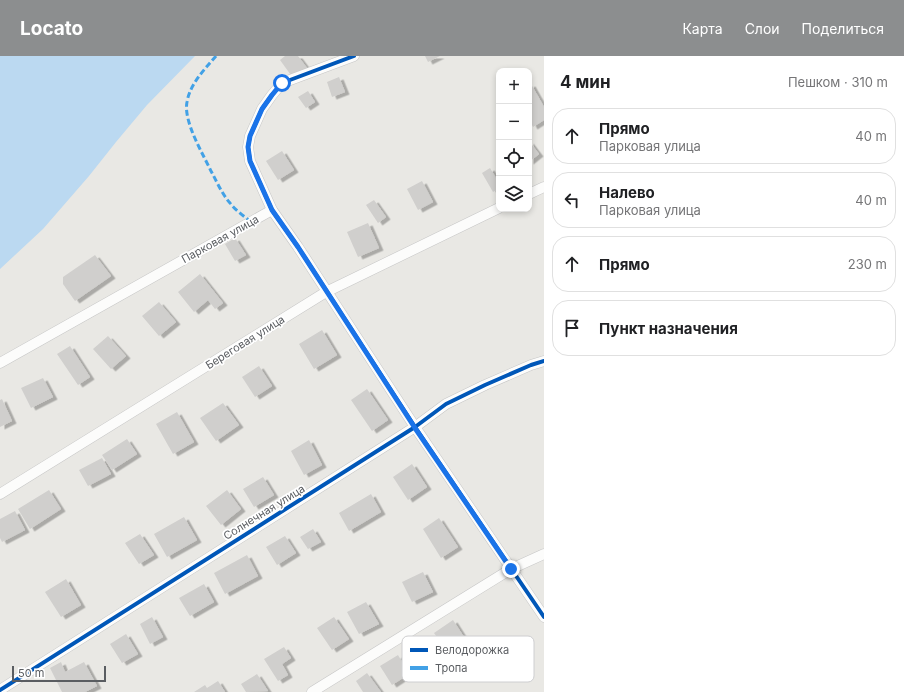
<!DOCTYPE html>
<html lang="ru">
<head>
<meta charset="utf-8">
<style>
	body { margin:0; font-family:Inter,sans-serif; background:#f6f6f6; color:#202124 }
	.controls { position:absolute; right:12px; top:12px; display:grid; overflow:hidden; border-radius:8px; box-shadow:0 2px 6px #0003 }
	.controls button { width:36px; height:36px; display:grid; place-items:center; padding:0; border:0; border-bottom:1px solid #e0e0e0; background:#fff; color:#202124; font:20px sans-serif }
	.scale { position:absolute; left:12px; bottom:10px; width:94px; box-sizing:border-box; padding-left:4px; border:2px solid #5a5d61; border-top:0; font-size:11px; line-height:14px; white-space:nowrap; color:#5a5d61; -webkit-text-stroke:3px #fff; paint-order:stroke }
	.stop { position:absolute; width:12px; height:12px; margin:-9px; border:3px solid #1a73e8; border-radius:50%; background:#fff }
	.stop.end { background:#1a73e8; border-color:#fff; box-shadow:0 1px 4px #0008 }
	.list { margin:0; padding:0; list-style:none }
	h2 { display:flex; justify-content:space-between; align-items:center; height:52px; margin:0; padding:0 16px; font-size:17px }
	h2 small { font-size:13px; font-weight:400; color:#757577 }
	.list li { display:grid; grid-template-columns:26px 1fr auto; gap:12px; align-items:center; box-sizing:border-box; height:56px; margin:0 8px 8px; padding:0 8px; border:1px solid #e0e0e0; border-radius:16px }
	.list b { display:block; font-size:15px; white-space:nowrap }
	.list p { margin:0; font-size:13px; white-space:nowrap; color:#757577 }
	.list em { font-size:13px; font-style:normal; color:#757577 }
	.icon { flex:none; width:22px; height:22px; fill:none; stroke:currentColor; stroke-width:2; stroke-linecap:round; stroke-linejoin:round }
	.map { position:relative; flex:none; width:544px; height:636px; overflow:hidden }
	header { display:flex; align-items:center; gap:24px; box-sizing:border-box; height:56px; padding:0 20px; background:#8c8e8f; color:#fff }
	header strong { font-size:19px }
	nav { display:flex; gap:22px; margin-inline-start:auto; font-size:14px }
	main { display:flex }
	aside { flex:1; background:#fff }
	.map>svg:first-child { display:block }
	.water { fill:#bbd9f1 }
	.building { fill:#d0cfcd; filter:url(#shadow) }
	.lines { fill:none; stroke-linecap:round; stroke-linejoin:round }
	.minor-casing { stroke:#c6c6c6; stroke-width:11 }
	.minor { stroke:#fcfcfb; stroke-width:10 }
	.quiet { stroke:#42a1e6; stroke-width:3; stroke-dasharray:6 3; stroke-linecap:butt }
	.cycleway-casing { stroke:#fff; stroke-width:6 }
	.cycleway { stroke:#0057b8; stroke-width:4 }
	.route { stroke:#1a73e8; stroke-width:5 }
	.labels { text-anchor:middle; stroke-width:3.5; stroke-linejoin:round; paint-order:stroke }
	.street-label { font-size:11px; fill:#5a5d61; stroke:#fff }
	.key { fill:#fff; stroke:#ceced0; stroke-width:1 }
	.key-label { font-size:11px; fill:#5a5d61 }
</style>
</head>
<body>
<header>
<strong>Locato</strong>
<nav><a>Карта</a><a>Слои</a><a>Поделиться</a></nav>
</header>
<main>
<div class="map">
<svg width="544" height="636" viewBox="0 0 544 636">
	<defs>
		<filter id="shadow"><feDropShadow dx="4.5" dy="2.5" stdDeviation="0" flood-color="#0004"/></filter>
	</defs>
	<rect width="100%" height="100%" fill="#e9e8e4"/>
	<polygon class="water" points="0,0 195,0 147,49 116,86 89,120 43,173 0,213"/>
	<g class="building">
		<polygon points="285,0 298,0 307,12 293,22 280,4"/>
		<polygon points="425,0 440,0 428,6"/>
		<polygon points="339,21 345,36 332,41 327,26"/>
		<polygon points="531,28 544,51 544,64 533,71 529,63 529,29"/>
		<polygon points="308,35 315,46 306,52 298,41"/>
		<polygon points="529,85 539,98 529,106"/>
		<polygon points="282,95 294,114 278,124 266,105"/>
		<polygon points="490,112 499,127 499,132 493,136 482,117"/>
		<polygon points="422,125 433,146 418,154 407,133"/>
		<polygon points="374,144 386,161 378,167 366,149"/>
		<polygon points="368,167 379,192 358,201 347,176"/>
		<polygon points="235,182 246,199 235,205 225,188"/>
		<polygon points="95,199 111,220 75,245 63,228 63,221"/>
		<polygon points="200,218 223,247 215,253 208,244 194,256 178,236"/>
		<polygon points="159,246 176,266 159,280 142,260"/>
		<polygon points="322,274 337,299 314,313 299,288"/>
		<polygon points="108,280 126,300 111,313 93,293"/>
		<polygon points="70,290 90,321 78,329 57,298"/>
		<polygon points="259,310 272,330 255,341 242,321"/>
		<polygon points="43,322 53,341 31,352 21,332"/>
		<polygon points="367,333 388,364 372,375 351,344"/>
		<polygon points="2,343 12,365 0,371 0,344"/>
		<polygon points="223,347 239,369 216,385 200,362"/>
		<polygon points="177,356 194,386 173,398 156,368"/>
		<polygon points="127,383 137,398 112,414 102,399"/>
		<polygon points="309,384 322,409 304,419 291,395"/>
		<polygon points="102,402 111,418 88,430 79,414"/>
		<polygon points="412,408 427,431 408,444 393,421"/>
		<polygon points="263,421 274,439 254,451 243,433"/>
		<polygon points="49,434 61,453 30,473 18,453"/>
		<polygon points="227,434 241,453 221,469 206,450"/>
		<polygon points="371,438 381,456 349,475 339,457"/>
		<polygon points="15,455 25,474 2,486 0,482 0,463"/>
		<polygon points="184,461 197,484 167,501 154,478"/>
		<polygon points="439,462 458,491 441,502 423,473"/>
		<polygon points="313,473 321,486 308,493 300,481"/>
		<polygon points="140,478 154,499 139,508 125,487"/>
		<polygon points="285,480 296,497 277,509 266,491"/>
		<polygon points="247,499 258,520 225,538 214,517"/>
		<polygon points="423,516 433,536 412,546 402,526"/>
		<polygon points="66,523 81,549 61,561 45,536"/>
		<polygon points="204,528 214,546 190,560 179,542"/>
		<polygon points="366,546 379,568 359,578 347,556"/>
		<polygon points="152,561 163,581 150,588 140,568"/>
		<polygon points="334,561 349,583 332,594 317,572"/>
		<polygon points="453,564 471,592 453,604 434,577"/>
		<polygon points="126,578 138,598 122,607 110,588"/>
		<polygon points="284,591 291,602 282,608 288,619 278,625 264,603"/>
		<polygon points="398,599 409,618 392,629 380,610"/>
		<polygon points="61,606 65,616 84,606 97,630 85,636 62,636 50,612"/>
		<polygon points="367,617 381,636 363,636 356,625"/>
		<polygon points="257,618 268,635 246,636 241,628"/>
		<polygon points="218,625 225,636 194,636 205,629 207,632"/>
	</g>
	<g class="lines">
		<defs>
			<g id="minor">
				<polyline points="354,0 282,27 272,39 262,53 250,80 248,91 250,105 272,154 298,191 415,371 544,561"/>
				<polyline points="529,138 544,131"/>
				<polyline points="0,307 272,154"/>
				<polyline points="0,438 326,236 499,152"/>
				<polyline points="0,634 415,371 446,348 485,329 531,309 544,305"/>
				<polyline points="312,636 511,513 544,498"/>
			</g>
		</defs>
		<use href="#minor" class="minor-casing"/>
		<use href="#minor" class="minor"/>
		<path class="quiet" d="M216,0C204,14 190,28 187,46C183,65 203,98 211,115C217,126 222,138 230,147C235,154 244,160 251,166"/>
		<defs>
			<g id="cycleway">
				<polyline points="354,0 282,27 272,39 262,53 250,80 248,91 250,105 272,154 298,191 415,371 544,561"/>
				<polyline points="0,634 415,371 446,348 485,329 531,309 544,305"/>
			</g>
		</defs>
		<use href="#cycleway" class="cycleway-casing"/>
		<use href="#cycleway" class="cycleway"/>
	</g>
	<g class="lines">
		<polyline class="route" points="282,27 272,39 262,53 250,80 248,91 250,105 272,154 298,191 415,372 511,513"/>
	</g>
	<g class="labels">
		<g class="street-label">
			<text transform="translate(220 183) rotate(-29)" y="4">Парковая улица</text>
			<text transform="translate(245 286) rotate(-32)" y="4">Береговая улица</text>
			<text transform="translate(264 456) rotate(-32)" y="4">Солнечная улица</text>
		</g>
	</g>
	<rect x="402" y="580" width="132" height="46" rx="6" class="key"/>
	<rect x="410" y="592" width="18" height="4" fill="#0057b8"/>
	<rect x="410" y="610" width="18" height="4" fill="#42a1e6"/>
	<g class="key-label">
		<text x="435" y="598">Велодорожка</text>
		<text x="435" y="616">Тропа</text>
	</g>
</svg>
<div class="controls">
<button>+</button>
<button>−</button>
<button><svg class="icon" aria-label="locate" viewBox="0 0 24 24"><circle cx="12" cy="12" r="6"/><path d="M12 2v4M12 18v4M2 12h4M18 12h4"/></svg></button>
<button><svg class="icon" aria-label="layers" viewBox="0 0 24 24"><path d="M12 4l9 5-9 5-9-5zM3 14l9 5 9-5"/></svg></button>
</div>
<div class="scale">50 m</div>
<div class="stop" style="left:282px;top:27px"></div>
<div class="stop end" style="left:511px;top:513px"></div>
</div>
<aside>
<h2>4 мин<small>Пешком · 310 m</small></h2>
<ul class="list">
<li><svg class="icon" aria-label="ahead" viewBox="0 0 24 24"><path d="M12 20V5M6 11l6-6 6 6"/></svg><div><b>Прямо</b><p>Парковая улица</p></div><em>40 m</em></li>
<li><svg class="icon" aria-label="left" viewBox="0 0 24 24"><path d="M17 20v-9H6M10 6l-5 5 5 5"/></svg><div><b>Налево</b><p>Парковая улица</p></div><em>40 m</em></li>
<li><svg class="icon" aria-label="ahead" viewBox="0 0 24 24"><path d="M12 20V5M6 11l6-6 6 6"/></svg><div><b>Прямо</b></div><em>230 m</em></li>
<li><svg class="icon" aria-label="arrive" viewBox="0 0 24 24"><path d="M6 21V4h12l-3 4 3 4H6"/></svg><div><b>Пункт назначения</b></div></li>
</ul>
</aside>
</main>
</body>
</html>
